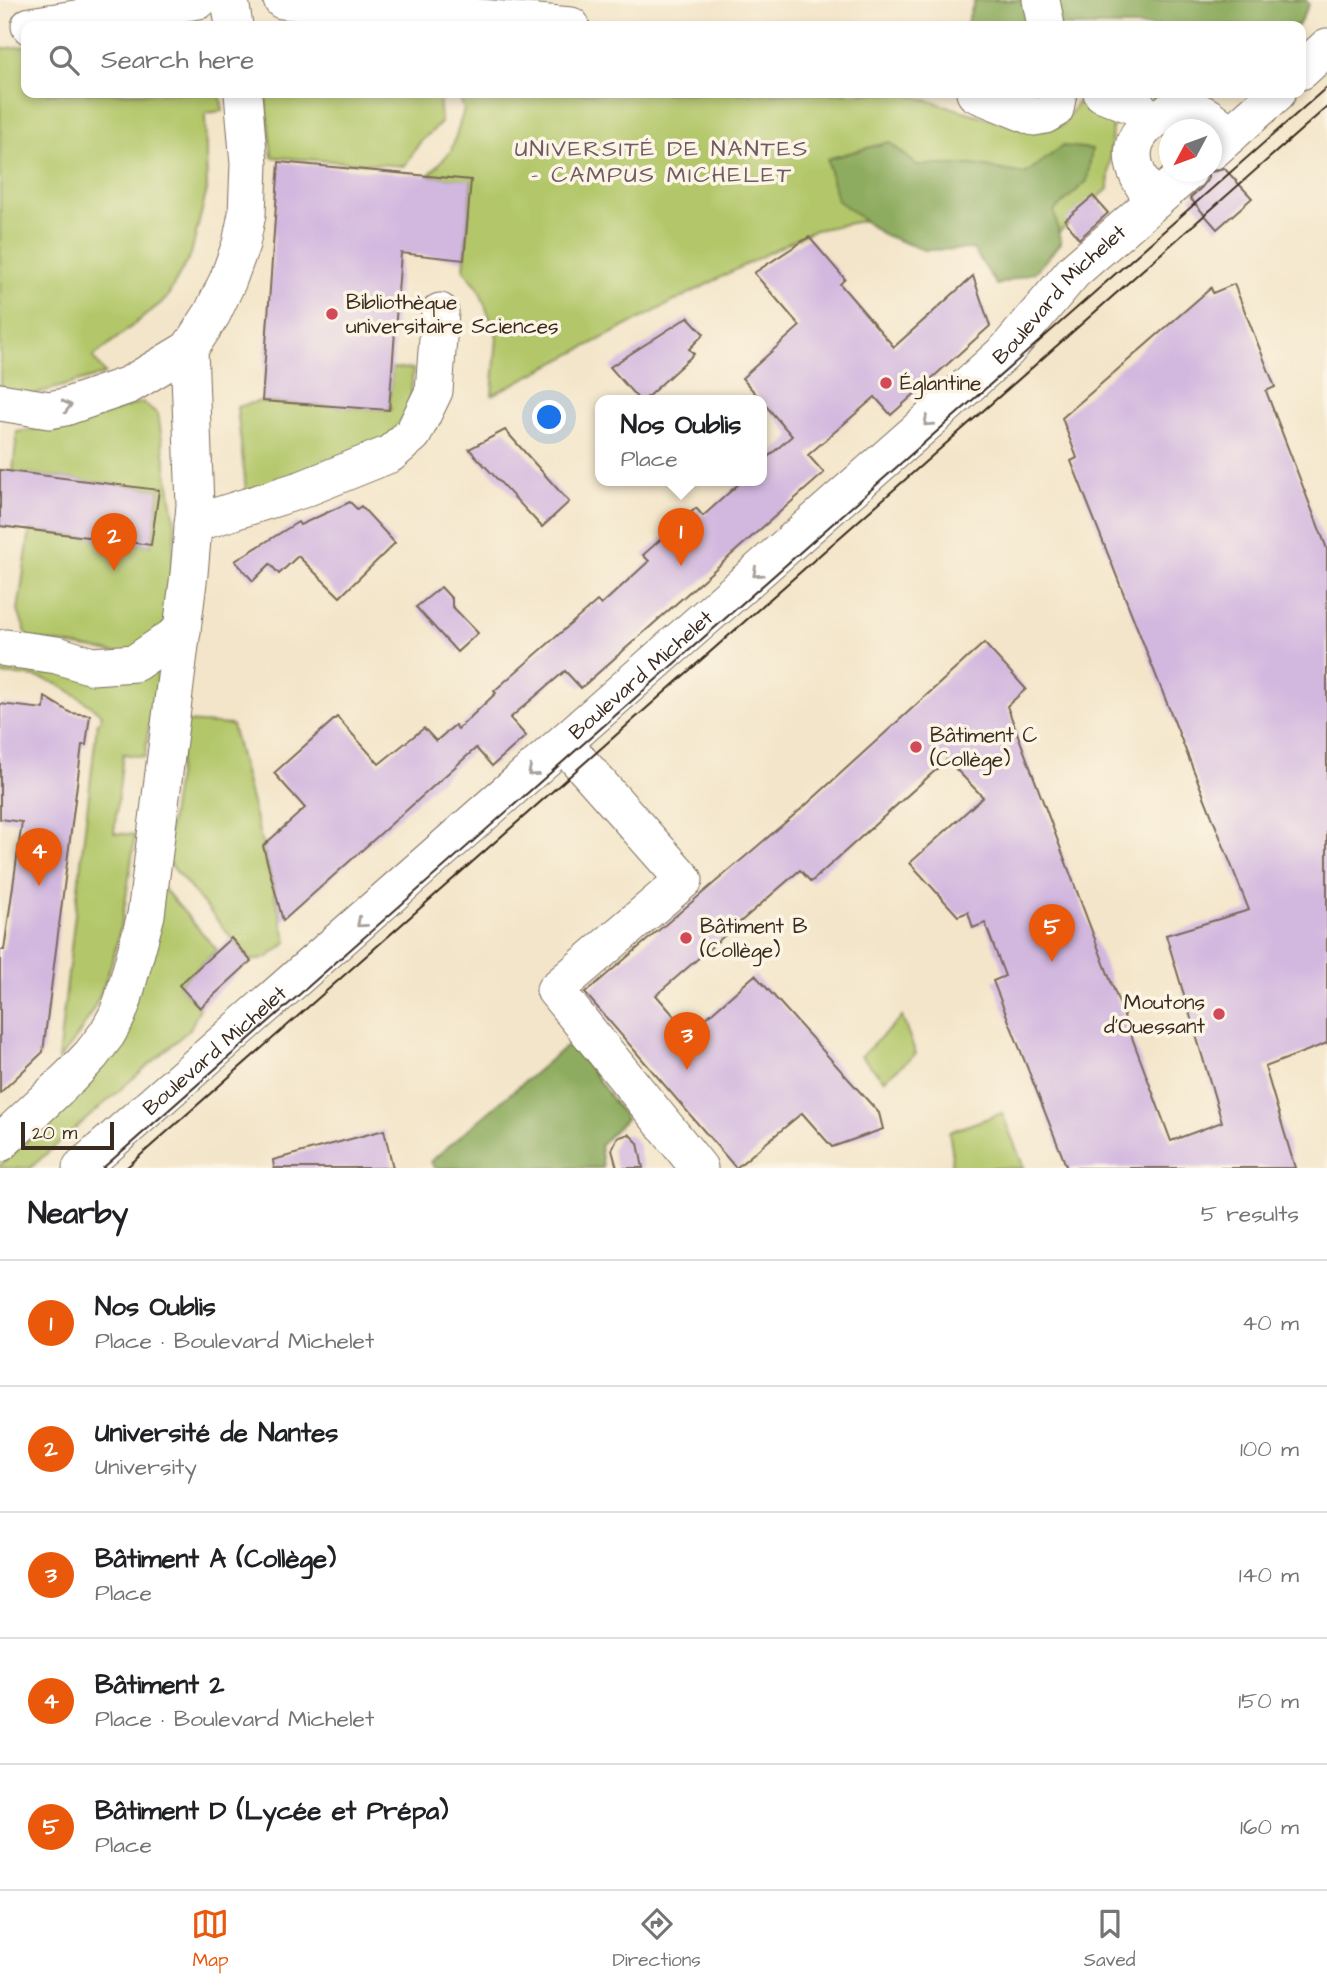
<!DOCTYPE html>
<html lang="en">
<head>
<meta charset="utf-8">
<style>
	body { margin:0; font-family:"Architects Daughter",sans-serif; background:#f2f2f2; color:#202124 }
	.compass { position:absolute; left:1159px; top:119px; width:63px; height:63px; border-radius:50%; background:#fff; box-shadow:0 4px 10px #0003; rotate:229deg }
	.scale { position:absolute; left:21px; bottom:18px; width:93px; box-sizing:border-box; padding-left:7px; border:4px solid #3b2a1e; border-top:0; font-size:19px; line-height:24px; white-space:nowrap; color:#3b2a1e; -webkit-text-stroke:5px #fcf5e5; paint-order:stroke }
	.you { position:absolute; left:550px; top:418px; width:24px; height:24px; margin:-18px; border:5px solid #fff; border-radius:50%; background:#1a73e8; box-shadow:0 0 0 10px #1a73e833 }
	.badge { display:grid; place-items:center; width:46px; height:46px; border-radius:50%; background:#ea580c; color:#fff; font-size:23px; font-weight:700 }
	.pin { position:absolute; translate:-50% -58px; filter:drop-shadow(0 2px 4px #0008) }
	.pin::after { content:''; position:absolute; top:37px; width:24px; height:21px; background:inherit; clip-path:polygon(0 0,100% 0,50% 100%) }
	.popup { position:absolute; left:595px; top:395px; width:172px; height:91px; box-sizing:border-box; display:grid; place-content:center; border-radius:14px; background:#fff; filter:drop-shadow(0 2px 5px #0005); font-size:23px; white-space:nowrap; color:#757577 }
	.popup b { font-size:26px; color:#202124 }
	.popup::after { content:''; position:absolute; left:50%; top:100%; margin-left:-14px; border:14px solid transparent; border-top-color:#fff }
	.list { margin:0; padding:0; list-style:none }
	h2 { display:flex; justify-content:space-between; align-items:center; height:91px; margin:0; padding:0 28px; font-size:30px }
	h2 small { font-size:23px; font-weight:400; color:#757577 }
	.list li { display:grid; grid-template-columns:46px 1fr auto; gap:21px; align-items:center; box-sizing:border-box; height:126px; padding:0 28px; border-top:2px solid #e0e0e0 }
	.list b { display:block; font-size:26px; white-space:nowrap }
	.list p { margin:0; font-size:23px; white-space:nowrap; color:#757577 }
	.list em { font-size:23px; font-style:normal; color:#757577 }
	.icon { flex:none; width:38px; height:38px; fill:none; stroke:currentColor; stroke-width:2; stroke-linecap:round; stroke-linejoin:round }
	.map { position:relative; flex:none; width:1327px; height:1168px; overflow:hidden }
	.search { position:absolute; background:#fff; box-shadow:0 4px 10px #0003; left:21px; right:21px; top:21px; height:77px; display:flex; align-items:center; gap:18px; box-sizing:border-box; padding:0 24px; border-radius:14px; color:#757577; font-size:26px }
	.sheet { height:721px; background:#fff }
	nav { display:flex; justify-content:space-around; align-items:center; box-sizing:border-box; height:98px; border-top:2px solid #e0e0e0; background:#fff; font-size:19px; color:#757577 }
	nav a { display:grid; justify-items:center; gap:4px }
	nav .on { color:#ea580c }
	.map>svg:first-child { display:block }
	.green { fill:#b3c76a; stroke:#777844; stroke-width:2 }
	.forest { fill:#8eac5e; stroke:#646b3e; stroke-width:2 }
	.building { fill:#d2b7df }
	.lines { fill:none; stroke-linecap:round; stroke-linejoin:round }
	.minor-casing { stroke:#7b6b5a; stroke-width:39 }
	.minor { stroke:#fff; stroke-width:37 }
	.tram { stroke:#3b2a1e; stroke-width:2 }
	.oneway { stroke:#a79f9a }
	.poi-dot { fill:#d1495b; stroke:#fcf5e5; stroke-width:2.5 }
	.labels { text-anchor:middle; stroke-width:7; stroke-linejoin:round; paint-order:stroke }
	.street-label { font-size:21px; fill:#3b2a1e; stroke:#fcf5e5 }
	.poi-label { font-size:21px; fill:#3b2a1e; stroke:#fcf5e5; text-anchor:start }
	.neighbourhood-label { font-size:23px; letter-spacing:2px; fill:#705b62; stroke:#fcf5e5 }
</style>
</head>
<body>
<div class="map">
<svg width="1327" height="1168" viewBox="0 0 1327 1168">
	<rect width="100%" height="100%" fill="#fcf5e5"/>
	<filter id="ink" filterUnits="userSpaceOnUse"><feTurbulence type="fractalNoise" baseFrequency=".0143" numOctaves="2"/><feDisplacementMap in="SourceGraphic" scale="14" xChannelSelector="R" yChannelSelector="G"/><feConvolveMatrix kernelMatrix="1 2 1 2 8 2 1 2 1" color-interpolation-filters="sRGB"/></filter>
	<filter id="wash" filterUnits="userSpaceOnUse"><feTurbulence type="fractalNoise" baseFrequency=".00686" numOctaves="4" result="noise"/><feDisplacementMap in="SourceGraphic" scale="28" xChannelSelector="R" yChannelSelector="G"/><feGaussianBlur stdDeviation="1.57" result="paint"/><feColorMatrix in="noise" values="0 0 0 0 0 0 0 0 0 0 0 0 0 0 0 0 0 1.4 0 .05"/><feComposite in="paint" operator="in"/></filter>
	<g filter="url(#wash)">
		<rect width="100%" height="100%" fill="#f3e5c9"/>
		<g class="green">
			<polygon points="26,46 26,93 220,93 223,111 205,113 207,190 191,254 166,299 93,357 105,374 28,396 0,390 0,49"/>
			<polygon points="265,93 439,93 441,123 420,142 405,166 272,157"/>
			<polygon points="458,93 903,93 1024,129 1063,125 1077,103 1130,110 1112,128 1108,189 1043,246 947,204 811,231 492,395 497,337 478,287 464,270 471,181 428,176 451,151 464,110"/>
			<polygon points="392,368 413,369 410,409 386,441 247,500 237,407 260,401 391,410 391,407 389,407"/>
			<polygon points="142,402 158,414 175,524 167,632 136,656 28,638 18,611 30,530 151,545 159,490 13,472 17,432 76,424"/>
			<path d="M0,657L154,666L160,685L151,707L145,757L123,754L114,833L135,835C124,914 115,1000 58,1060L97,725L102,715C68,687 47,672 0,675Z"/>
			<polygon points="185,722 232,725 287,942 267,958 251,961 165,858"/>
			<polygon points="163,888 217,950 179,985 200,1008 190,1029 30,1168 0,1168 0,1165 53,1118"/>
			<polygon points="902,1017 916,1054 884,1080 861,1056"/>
			<polygon points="1002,1113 1024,1168 951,1168 952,1149 949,1132"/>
		</g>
		<g class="forest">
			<polygon points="975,0 1306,0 1309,4 1298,26 969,26 967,22"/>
			<polygon points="889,142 917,165 974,165 1025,174 1063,146 1092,149 1087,181 1054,211 1061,243 1035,272 997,285 973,249 924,250 882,234 837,200 827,159"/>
			<polygon points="571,1042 626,1119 600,1145 603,1168 434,1168 431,1161"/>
		</g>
		<g id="blocks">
			<g class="building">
				<polygon points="279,162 471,180 464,260 401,253 389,410 262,401"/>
				<polygon points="1224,168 1252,198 1217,229 1190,198 1202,187 1208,179 1208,172 1217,171"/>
				<polygon points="1093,196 1108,213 1079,239 1065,220"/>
				<polygon points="809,237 845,279 840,284 894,347 973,276 990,326 891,415 875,397 808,455 824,473 713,571 581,688 565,671 510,718 526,736 492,766 476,748 283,921 263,846 305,808 274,773 337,717 379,764 424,728 436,741 455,725 458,729 496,693 494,691 597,601 601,605 649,561 643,555 696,508 703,516 743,480 761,480 761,463 792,436 742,378 800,326 754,273"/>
				<polygon points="1234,284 1275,387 1266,391 1327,549 1327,1043 1265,1067 1295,1168 1067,1168 993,981 1005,976 985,923 973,928 968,912 958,916 910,863 983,797 947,760 811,882 800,870 656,995 689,1033 755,975 879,1113 883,1129 832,1147 802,1113 736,1168 585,993 807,804 984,643 1026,689 1007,706 1171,1141 1222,1122 1166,935 1249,910 1071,461 1077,458 1062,418 1211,288 1213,293"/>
				<polygon points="688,317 704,334 689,349 694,354 644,400 639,400 610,367"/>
				<polygon points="505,430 569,502 542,527 469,449"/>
				<polygon points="0,470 159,490 151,545 0,526"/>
				<polygon points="350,502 357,509 361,506 395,543 340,597 298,556 279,574 270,564 253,581 235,561 298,522 300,525"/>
				<polygon points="441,587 452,599 452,606 478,633 457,652 416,607"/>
				<polygon points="45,697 71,713 90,715 86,745 82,745 43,1052 0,1093 0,950 4,950 22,822 0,819 0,704 44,709"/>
				<polygon points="231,938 251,961 200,1008 179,985"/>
				<polygon points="384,1130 393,1168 274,1168 273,1160"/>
				<polygon points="629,1134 638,1143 643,1168 617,1168 612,1150 617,1138"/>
			</g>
		</g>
	</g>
	<g filter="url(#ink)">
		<use href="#blocks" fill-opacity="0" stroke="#7b6b5a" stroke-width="2"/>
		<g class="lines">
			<defs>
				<g id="minor">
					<polyline points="230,0 234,26"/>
					<polyline points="282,0 571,26"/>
					<polyline points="1041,0 1046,26"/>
					<polyline points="30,26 199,0"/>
					<polyline points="1301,71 1327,47"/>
					<polyline points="975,93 1034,117 1045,115 1055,109 1058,93"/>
					<polyline points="1102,93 1139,108 1149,123"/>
					<polyline points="1212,151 1277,93"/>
					<path d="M1155,201C1131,173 1120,140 1158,118C1167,112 1177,108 1188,109C1206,112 1217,124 1230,135"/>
					<polyline points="0,402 49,410 65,407 129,385 189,349"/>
					<polyline points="193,524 303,489 390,454 413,434 434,391 440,312"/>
					<polyline points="6,648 57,655 92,666 135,663 182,631"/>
					<polyline points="564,744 684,880 555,990 699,1168"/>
					<polyline points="0,1143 70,1077 91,1055 107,1034 117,1016 123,1000 146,915 189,574 195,505 189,349 212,314 228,280 241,244 247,214 249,164 243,93"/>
					<path id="s1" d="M81,1168L932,418L1007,350L1074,271L1188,172"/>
				</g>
			</defs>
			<use href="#minor" class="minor-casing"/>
			<use href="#minor" class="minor"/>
			<g class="tram">
				<polyline points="103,1168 1327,87"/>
				<polyline points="126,1168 1327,107"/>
			</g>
		</g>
		<defs><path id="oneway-chevron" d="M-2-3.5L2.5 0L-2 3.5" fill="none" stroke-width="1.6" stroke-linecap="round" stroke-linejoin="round" transform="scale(1.75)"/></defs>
		<g class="oneway">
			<use href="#oneway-chevron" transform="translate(67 406) rotate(-14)"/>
			<use href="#oneway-chevron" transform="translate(928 422) rotate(138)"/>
			<use href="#oneway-chevron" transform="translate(757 573) rotate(138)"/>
			<use href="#oneway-chevron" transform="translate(532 772) rotate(139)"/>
			<use href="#oneway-chevron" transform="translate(361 923) rotate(139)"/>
		</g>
	</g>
	<g class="poi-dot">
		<circle cx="332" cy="314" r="7"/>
		<circle cx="886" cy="383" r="7"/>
		<circle cx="916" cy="747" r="7"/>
		<circle cx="686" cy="938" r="7"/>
		<circle cx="1219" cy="1014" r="7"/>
	</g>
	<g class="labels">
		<g class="street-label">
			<text dy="7" stroke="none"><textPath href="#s1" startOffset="1312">Boulevard Michelet</textPath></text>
			<text dy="7" stroke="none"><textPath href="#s1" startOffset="746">Boulevard Michelet</textPath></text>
			<text dy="7" stroke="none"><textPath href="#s1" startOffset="178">Boulevard Michelet</textPath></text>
		</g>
		<g class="poi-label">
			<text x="346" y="309">Bibliothèque<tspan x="346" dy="24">universitaire Sciences</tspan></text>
			<text x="900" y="390">Églantine</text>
			<text x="930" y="742">Bâtiment C<tspan x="930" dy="24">(Collège)</tspan></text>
			<text x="700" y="933">Bâtiment B<tspan x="700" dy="24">(Collège)</tspan></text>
			<text x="1205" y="1009" text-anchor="end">Moutons<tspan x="1205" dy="24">d'Ouessant</tspan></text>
		</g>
		<g class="neighbourhood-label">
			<text x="662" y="156">UNIVERSITÉ DE NANTES<tspan x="662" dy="26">- CAMPUS MICHELET</tspan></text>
		</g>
	</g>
</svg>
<svg class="compass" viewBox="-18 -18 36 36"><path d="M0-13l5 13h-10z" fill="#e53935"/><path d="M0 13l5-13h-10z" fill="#757577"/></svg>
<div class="scale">20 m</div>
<div class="you"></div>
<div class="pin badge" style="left:681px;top:566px">1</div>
<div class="popup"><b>Nos Oublis</b>Place</div>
<div class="pin badge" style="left:114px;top:571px">2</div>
<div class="pin badge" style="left:687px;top:1070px">3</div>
<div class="pin badge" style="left:39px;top:886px">4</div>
<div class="pin badge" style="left:1052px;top:962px">5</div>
<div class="search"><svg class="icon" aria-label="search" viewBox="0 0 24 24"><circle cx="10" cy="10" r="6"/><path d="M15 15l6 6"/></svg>Search here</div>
</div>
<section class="sheet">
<h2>Nearby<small>5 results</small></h2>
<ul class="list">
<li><span class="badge">1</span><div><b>Nos Oublis</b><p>Place · Boulevard Michelet</p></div><em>40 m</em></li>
<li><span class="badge">2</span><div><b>Université de Nantes</b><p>University</p></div><em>100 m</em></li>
<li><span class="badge">3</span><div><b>Bâtiment A (Collège)</b><p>Place</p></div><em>140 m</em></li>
<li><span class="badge">4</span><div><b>Bâtiment 2</b><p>Place · Boulevard Michelet</p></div><em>150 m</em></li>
<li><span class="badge">5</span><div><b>Bâtiment D (Lycée et Prépa)</b><p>Place</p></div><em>160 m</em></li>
</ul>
</section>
<nav>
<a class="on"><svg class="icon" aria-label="map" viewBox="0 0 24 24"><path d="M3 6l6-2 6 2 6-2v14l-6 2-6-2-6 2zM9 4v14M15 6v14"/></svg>Map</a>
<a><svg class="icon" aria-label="directions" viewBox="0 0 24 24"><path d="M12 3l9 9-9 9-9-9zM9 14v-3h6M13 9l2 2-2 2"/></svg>Directions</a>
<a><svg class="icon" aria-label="saved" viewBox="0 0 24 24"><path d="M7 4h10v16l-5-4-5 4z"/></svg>Saved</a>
</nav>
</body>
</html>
